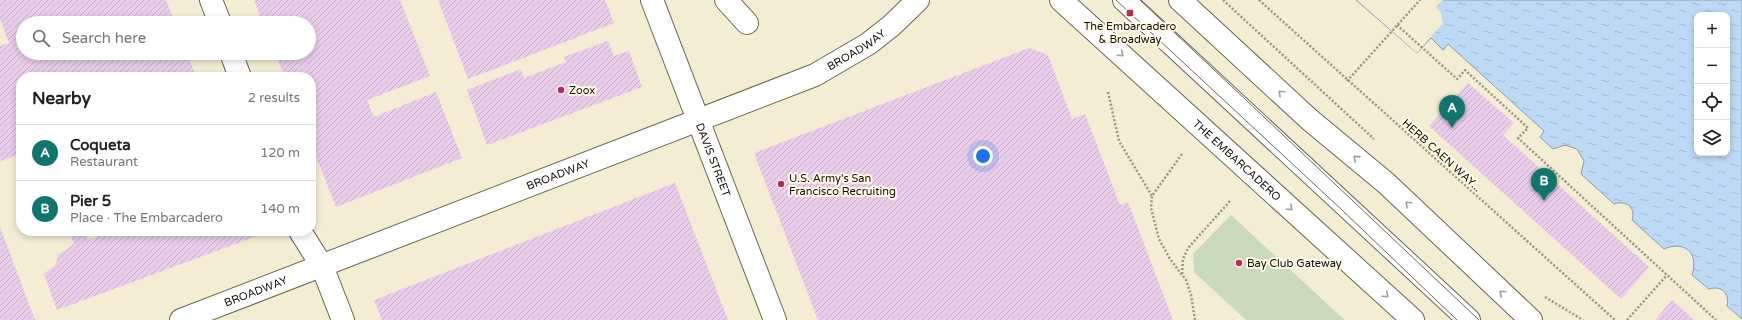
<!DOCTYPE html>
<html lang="en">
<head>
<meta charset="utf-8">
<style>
	body { margin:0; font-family:"Varela Round",sans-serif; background:#f6f6f6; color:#222 }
	.controls { position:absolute; right:12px; top:12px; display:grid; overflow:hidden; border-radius:8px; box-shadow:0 2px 6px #0003 }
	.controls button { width:36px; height:36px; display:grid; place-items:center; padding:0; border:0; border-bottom:1px solid #e0e0e0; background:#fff; color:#222; font:20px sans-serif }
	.you { position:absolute; left:983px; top:156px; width:14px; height:14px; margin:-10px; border:3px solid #fff; border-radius:50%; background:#1a73e8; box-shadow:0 0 0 6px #1a73e833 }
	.badge { display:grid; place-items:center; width:26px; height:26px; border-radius:50%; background:#0f766e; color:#fff; font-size:13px; font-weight:700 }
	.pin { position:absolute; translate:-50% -33px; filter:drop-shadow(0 1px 2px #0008) }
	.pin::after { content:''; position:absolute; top:21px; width:14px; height:12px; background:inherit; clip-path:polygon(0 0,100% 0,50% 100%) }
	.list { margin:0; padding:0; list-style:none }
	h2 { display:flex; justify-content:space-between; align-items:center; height:52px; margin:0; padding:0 16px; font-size:17px }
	h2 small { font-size:13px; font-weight:400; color:#767676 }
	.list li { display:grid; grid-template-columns:26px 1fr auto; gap:12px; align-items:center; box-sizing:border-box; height:56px; padding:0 16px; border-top:1px solid #e0e0e0 }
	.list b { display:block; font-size:15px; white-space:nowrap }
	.list p { margin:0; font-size:13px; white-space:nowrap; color:#767676 }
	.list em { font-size:13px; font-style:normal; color:#767676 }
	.icon { flex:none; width:22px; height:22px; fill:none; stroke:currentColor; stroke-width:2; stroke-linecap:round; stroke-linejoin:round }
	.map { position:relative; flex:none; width:1742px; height:320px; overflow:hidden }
	.search { position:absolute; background:#fff; box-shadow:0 2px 6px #0003; left:16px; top:16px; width:300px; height:44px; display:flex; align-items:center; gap:10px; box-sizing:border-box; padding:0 14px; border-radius:22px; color:#767676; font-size:15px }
	.panel { position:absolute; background:#fff; box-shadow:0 2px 6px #0003; left:16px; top:72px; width:300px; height:164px; border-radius:16px }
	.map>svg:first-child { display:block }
	.pitch { fill:#cadabe }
	.water { fill:url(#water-ripples); stroke:#899cae; fill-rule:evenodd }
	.pier { fill:#f3edd3 }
	.building { fill:url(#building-hatch) }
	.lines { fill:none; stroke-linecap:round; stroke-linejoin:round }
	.minor-casing { stroke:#6c6650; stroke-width:24 }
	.major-casing { stroke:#6c6650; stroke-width:24 }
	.path { stroke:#9b9683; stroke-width:2.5; stroke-dasharray:2 2; stroke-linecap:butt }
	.minor { stroke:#fff; stroke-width:22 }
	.major { stroke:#fff; stroke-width:22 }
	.tram { stroke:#6c6859; stroke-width:1 }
	.oneway { stroke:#a09f9c }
	.poi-dot { fill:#b82a5a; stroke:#fffae6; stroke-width:1.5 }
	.labels { text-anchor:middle; stroke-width:4; stroke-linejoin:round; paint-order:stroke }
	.poi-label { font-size:11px; fill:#110f07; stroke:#fffae6; text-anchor:start }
	.street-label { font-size:11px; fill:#110f07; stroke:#fffae6 }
</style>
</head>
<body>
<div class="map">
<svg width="1742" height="320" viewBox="0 0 1742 320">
	<defs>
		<pattern id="water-ripples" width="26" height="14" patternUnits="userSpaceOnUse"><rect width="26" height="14" fill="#bcd9f5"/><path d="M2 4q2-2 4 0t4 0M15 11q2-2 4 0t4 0" fill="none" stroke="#a1b9d1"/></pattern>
		<pattern id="building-hatch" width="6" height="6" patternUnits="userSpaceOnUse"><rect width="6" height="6" fill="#e9cdeb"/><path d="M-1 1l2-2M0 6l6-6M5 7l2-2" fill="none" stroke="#c7afc8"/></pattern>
	</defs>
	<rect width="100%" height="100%" fill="#f3edd3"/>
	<polygon class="pitch" points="1231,215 1336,312 1345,320 1246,320 1194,272 1193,254"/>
	<path class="water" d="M1356,0H1742V319L1727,306C1730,293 1721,285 1709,289L1692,275C1699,253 1685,240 1664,249L1632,220C1636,207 1626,200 1614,204L1581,174L1584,161L1577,149L1565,145L1553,149L1540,137L1544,131L1448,44L1443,50L1431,38L1417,53ZM1697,15H1727V153H1697Z"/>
	<polygon class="pier" points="1357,0 1443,0 1436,7 1441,13 1443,23 1417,53"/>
	<g class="building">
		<polygon points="0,0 166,0 175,23 23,23 23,53 187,53 196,77 21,77 21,154 0,161 0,46 9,43 0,19"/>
		<polygon points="254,0 400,0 430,76 367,100 374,117 436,92 462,158 336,207 311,144 311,77 285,77 275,53 309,53 309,23 263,23"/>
		<polygon points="438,0 605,0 614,23 468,79"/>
		<polygon points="608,41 614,56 629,51 642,87 487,145 467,90 521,69 524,78 566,62 564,57"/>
		<polygon points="1029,48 1048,55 1072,119 1085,114 1120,205 1128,202 1173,320 818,320 754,153"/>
		<polygon points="1468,83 1514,123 1503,135 1649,267 1621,299 1429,126"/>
		<polygon points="675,183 728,320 382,320 374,300"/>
		<polygon points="0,227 35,320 0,320"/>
		<polygon points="69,231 84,231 88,240 113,231 255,231 257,236 57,310 44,274 56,264 58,255 74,244"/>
		<polygon points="1672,300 1694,320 1655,320"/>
	</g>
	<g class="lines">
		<defs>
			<g id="minor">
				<polyline points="211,0 220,23"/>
				<path id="s1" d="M652,0L775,320"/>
				<polyline points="726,0 747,23"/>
				<polyline points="1124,0 1469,320"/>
				<polyline points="231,53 240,77"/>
				<polyline points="300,231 322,266 343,320"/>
			</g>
			<g id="major">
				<path id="s2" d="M1061,0L1413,320"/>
				<polyline points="1180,0 1310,120 1386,183 1531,320"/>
				<path id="s3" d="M181,320L815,75L868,44L891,26L918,0"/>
			</g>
		</defs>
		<use href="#minor" class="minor-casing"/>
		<use href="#major" class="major-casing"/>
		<g class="path">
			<polyline points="1223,0 1374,139"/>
			<polyline points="1259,0 1615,320"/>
			<polyline points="1397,25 1457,79 1465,70 1528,128 1518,138 1716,320"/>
			<polyline points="1347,81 1420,0"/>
			<polyline points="1108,92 1119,141 1152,196"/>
			<polyline points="1182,154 1152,196 1151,208 1159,239 1170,259 1186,280 1191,295 1195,320"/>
			<polyline points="1182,274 1183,259 1188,248 1231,200"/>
			<polyline points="1545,297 1583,320"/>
			<polyline points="1627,320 1667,275"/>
		</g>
		<use href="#minor" class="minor"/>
		<use href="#major" class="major"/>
		<g class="tram">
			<polyline points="1116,0 1342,210 1457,320"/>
			<polyline points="1140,0 1479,320"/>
		</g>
	</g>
	<defs><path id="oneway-chevron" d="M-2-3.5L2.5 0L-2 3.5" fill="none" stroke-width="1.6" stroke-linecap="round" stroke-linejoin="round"/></defs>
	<g class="oneway">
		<use href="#oneway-chevron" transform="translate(1121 54) rotate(42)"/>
		<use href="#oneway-chevron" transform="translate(1281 93) rotate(-137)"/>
		<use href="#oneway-chevron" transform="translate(1356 158) rotate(-140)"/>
		<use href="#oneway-chevron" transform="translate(1408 204) rotate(-137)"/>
		<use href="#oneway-chevron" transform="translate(1290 208) rotate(42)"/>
		<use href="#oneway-chevron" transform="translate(1502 293) rotate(-137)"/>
		<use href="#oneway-chevron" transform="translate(1386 295) rotate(42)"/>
	</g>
	<g class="poi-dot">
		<rect x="1126" y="9" width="8" height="8" rx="2"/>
		<circle cx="561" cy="90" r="4"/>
		<circle cx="781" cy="184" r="4"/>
		<circle cx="1239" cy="263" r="4"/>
	</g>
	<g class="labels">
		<g class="poi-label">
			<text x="1130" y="30" text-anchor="middle">The Embarcadero<tspan x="1130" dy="13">&amp; Broadway</tspan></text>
			<text x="569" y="94">Zoox</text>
			<text x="789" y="182">U.S. Army's San<tspan x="789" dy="13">Francisco Recruiting</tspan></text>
			<text x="1247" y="267">Bay Club Gateway</text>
		</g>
		<g class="street-label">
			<text dy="4" stroke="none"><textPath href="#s3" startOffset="728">BROADWAY</textPath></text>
			<text transform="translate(1442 155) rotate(42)" y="4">HERB CAEN WAY...</text>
			<text dy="4" stroke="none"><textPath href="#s1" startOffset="171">DAVIS STREET</textPath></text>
			<text dy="4" stroke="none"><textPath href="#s2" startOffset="238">THE EMBARCADERO</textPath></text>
			<text dy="4" stroke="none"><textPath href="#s3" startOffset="404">BROADWAY</textPath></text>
			<text dy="4" stroke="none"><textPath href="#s3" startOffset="80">BROADWAY</textPath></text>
		</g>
	</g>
</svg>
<div class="controls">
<button>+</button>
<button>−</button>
<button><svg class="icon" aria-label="locate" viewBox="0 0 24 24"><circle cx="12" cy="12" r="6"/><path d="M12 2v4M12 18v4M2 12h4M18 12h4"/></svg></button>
<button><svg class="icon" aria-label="layers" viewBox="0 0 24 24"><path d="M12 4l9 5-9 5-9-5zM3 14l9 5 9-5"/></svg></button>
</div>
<div class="you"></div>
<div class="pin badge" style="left:1452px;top:128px">A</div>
<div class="pin badge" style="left:1544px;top:201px">B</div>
<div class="search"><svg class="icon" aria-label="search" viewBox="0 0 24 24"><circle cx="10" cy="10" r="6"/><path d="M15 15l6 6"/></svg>Search here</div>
<section class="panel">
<h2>Nearby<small>2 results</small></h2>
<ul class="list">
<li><span class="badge">A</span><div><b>Coqueta</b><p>Restaurant</p></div><em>120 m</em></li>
<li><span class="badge">B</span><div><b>Pier 5</b><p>Place · The Embarcadero</p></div><em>140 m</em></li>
</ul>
</section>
</div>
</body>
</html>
